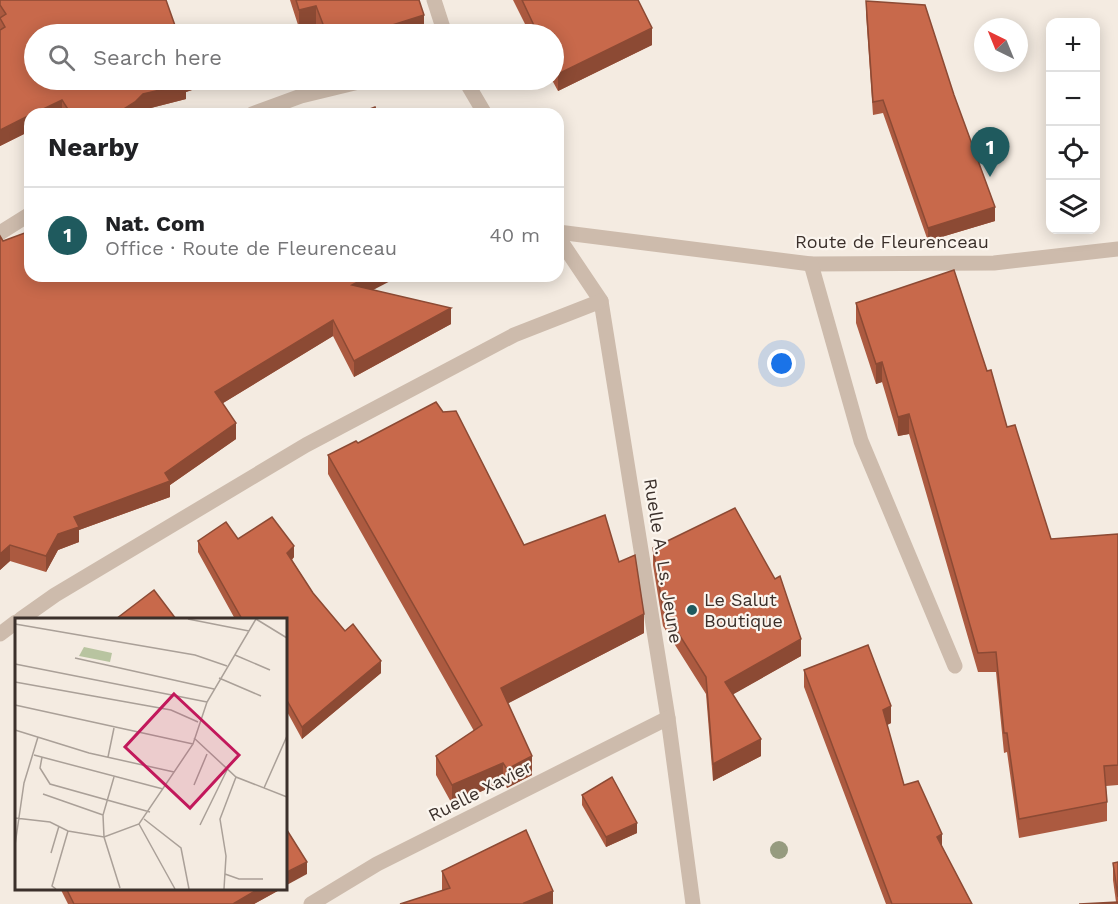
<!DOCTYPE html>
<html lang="en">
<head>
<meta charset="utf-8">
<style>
	body { margin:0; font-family:"Work Sans",sans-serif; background:#f6f6f6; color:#202124 }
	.controls { position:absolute; right:18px; top:18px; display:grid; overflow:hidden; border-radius:12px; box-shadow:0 3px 15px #0003 }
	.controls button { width:54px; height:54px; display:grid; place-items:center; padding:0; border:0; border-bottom:2px solid #e0e0e0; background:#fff; color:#202124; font:30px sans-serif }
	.compass { position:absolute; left:974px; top:18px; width:54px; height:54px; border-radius:50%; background:#fff; box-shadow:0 3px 15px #0003; rotate:317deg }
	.you { position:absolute; left:782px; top:364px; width:21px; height:21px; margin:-15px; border:4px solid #fff; border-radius:50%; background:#1a73e8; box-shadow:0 0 0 9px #1a73e833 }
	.badge { display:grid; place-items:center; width:39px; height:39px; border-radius:50%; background:#1f5a5e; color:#fff; font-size:20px; font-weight:700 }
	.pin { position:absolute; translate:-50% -50px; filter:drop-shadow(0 2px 3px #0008) }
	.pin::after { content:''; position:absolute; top:32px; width:21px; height:18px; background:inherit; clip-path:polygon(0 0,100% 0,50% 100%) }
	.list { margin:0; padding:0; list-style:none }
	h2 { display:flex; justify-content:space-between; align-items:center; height:78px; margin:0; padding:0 24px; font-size:26px }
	h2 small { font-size:20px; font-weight:400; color:#757577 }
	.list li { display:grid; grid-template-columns:39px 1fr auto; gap:18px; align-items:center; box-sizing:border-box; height:96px; padding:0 24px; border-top:2px solid #e0e0e0 }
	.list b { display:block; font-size:22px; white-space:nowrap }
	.list p { margin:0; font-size:20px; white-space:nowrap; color:#757577 }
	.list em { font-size:20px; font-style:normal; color:#757577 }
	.icon { flex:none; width:33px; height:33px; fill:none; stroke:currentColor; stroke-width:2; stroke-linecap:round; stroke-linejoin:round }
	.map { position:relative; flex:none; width:1118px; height:904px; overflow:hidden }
	.search { position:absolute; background:#fff; box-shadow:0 3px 15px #0003; left:24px; top:24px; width:540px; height:66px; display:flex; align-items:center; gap:15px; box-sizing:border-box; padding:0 21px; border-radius:33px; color:#757577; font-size:22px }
	.panel { position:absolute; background:#fff; box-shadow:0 3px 15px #0003; left:24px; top:108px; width:540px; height:174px; border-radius:18px }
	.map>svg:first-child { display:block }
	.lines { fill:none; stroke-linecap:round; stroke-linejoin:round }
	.minor { stroke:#cdbbac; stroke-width:15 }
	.tree { fill:#969b7f }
	.wall { fill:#ac5a40 }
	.shaded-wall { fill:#8c4a34 }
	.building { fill:#c8694b; stroke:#8c4a34; stroke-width:1.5 }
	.poi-dot { fill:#1f5a5e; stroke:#fbf5ee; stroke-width:2 }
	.labels { text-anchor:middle; stroke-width:4.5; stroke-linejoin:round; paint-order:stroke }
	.street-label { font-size:18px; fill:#3b302b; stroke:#fbf5ee }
	.poi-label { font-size:18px; fill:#3b302b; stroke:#fbf5ee; text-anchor:start }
	.inset-road { fill:none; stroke:#aaa098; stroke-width:1.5 }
	.view { fill:#c2185b; fill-opacity:0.15; stroke:#c2185b; stroke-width:3 }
	.inset-edge { fill:none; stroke:#3b302b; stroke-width:3 }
</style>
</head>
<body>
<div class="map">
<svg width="1118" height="904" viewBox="0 0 1118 904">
	<rect width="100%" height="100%" fill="#f4ebe1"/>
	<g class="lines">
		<g class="minor">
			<polyline points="434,0 445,34"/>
			<polyline points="465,80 485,114"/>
			<polyline points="252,114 301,96 367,80"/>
			<polyline points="558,232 811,264 994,263 1118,249"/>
			<polyline points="0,233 30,214"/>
			<polyline points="558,237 601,301 668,718 693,904"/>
			<polyline points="811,264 861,441 955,666"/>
			<polyline points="21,619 55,595 306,445 514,335 601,301"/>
			<polyline points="0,634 16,622"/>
			<polyline points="311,904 377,864 668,718"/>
		</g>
	</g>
	<circle class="tree" cx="779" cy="850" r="9"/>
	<g class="wall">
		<polygon points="0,0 178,34 198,80 198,88 186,92 186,99 143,110 139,114 30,114 30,131 0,146"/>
		<polygon points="290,0 419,0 424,33 419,34 320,34 316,24 299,28"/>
		<polygon points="513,0 638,0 652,45 558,91 552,80 554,80 554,34 530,34"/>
		<polygon points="866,1 995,221 928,241 883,113 873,115 866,14"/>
		<polygon points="0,236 3,241 373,290 451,324 354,377 333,336 223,403 236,439 170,485 170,497 79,530 79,542 58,550 46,572 10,561 0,570"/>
		<polygon points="856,303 987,371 1007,427 1051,539 1118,534 1118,785 1106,786 1107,802 1107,821 1019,838 1007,752 1004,753 996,672 978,672 909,434 898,436 882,382 876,384 856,323"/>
		<polygon points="358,443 524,545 644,633 508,703 532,775 507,788 503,782 452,804 436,775 436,756 474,731 328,474 328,455"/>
		<polygon points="238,539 294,557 292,560 313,593 381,673 302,739 285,708 285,619 235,619 198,552 198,541"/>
		<polygon points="653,548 801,656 733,694 761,756 713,781 706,694 663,626 653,565"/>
		<polygon points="804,670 891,723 887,725 904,785 942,847 972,904 886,904 804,687"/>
		<polygon points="582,795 637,833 606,847 582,805"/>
		<polygon points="1118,862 1118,904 1116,902 1113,880 1113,863"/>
		<polygon points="442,871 553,904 442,891"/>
		<polygon points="60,888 283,888 254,904 68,904"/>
	</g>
	<g class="shaded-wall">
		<polygon points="316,6 316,24 299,28 299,10"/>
		<polygon points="424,15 424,33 419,34 364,34"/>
		<polygon points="652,28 652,45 558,91 558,74"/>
		<polygon points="184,80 198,80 198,88 186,92 186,99 143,110 139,114 116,114 143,94"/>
		<polygon points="62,100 62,114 33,114"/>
		<polygon points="30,115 30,131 0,146 0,130"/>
		<polygon points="995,207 995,221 928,241 928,228"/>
		<polygon points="369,276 400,276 352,301 352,285"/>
		<polygon points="451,308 451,324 354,377 354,361"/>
		<polygon points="333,320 333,336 215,408 215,392"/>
		<polygon points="882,362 882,382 876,384 876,364"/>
		<polygon points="909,414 909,434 898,436 898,417"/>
		<polygon points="236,423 236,439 170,485 170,497 79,530 79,542 58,550 46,572 46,556 58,534 74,517 165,473"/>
		<polygon points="10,545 10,561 0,570 0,554"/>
		<polygon points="294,546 294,557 287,564 287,553"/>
		<polygon points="644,614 644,633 501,707 501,688"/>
		<polygon points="801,639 801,656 725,699 725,682"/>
		<polygon points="381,661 381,673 302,739 302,727"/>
		<polygon points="891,706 891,723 883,727 883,710"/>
		<polygon points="761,739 761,756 713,781 713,764"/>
		<polygon points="532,756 532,775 507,788 507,769"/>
		<polygon points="503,763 503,782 452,804 452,785"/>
		<polygon points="637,823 637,833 606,847 606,837"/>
		<polygon points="942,834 942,852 937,837"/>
		<polygon points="307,862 307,874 285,886 285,873"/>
		<polygon points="260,888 283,888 254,904 233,904"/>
		<polygon points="553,891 553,904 524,904 524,903"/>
	</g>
	<g class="building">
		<polygon points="0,0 166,0 178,34 34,34 34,80 185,80 186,84 143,94 135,102 116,114 85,114 82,111 77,114 71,114 62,100 33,114 30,114 30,115 0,130 0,30 5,27 0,18 6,14 0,5"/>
		<polygon points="296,0 419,0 424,15 364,34 350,34 348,30 326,32 316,6 299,10"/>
		<polygon points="522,0 638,0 652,28 558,74 554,65 554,34 538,34"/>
		<polygon points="866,1 925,5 954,95 995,207 928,228 883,100 873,102"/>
		<polygon points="375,107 377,114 357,114"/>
		<polygon points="30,231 30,276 369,276 352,285 451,308 354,361 333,320 215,392 236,423 165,473 170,481 74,517 79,527 58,534 46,556 10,545 0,554 0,236 3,241"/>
		<polygon points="954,270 987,371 991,370 1007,427 1015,425 1051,539 1118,534 1118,765 1104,766 1107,802 1019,819 1007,733 1004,733 996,652 978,653 909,414 898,417 882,362 876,364 856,303"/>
		<polygon points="436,402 443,412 456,411 524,545 605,515 619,562 635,555 644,614 501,688 532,756 507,769 503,763 452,785 436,756 482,725 328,455 356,441 358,443"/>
		<polygon points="735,508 775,579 780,576 801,639 725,682 761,739 713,764 706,677 663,609 653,548"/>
		<polygon points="272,517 294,546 287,553 313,593 345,631 353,624 381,661 302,727 285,697 285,619 242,619 198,541 226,522 238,539"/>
		<polygon points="154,590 176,619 116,619"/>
		<polygon points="868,645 891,706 883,710 904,785 918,781 942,834 937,837 972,904 892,904 804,670"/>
		<polygon points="612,777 637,823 606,837 582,795"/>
		<polygon points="285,827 307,862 285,873"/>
		<polygon points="526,830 553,891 524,903 525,904 400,904 450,888 442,871"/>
		<polygon points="1118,862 1118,897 1113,863"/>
		<polygon points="66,888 260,888 233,904 74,904"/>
		<polygon points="1118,902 1118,904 1079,904"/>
	</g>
	<circle class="poi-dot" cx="692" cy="610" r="6"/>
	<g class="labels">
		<g class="street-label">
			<text x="892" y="248">Route de Fleurenceau</text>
			<text transform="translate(663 561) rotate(81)" y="6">Ruelle A. Ls. Jeune</text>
			<text transform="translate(480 791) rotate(-27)" y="6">Ruelle Xavier</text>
		</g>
		<g class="poi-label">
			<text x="704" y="606">Le Salut<tspan x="704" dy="21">Boutique</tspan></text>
		</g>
	</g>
	<g transform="translate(15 618)">
		<rect width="272" height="272" fill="#f4ebe1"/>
		<path d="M69,29L97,35L95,44L64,38Z" fill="#b8c4a0"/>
		<path class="inset-road" d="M173,1L234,13M241,1L272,20M0,6L180,37L212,48M220,37L255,52M60,40L199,71M0,46L192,84M204,60L246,78M0,64L156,92L183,104M0,87L178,126M0,112L74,135L159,154M179,120L221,159L272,179M19,137L148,171M27,139L25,150L35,166L135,194M93,139L99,110M99,159L88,197L89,219L105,270M179,167L192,136M249,170L272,118M28,176L88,197M0,200L35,204L53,213L89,219L124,206L178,126L192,84L241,1M129,201L166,230L174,271M124,206L160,271M185,207L212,152M0,227L9,165L23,119M36,235L44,208M210,256L224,261H248M41,271L37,268L53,213M209,271L211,238L205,201L221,159"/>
		<path class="view" d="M159,76L224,137L175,190L110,129Z"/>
		<rect width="272" height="272" class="inset-edge"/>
	</g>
</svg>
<div class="controls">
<button>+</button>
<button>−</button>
<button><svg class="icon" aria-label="locate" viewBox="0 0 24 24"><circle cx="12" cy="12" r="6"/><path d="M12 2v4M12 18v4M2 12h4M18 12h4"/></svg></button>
<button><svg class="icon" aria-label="layers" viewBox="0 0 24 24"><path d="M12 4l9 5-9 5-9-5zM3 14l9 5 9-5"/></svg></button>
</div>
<svg class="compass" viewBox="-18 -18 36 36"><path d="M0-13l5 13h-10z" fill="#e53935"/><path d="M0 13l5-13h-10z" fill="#757577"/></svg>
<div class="you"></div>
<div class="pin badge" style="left:990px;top:177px">1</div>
<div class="search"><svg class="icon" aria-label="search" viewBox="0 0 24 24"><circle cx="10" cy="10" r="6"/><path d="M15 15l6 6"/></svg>Search here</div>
<section class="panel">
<h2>Nearby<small></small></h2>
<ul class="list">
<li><span class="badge">1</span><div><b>Nat. Com</b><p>Office · Route de Fleurenceau</p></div><em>40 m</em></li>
</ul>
</section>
</div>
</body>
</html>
